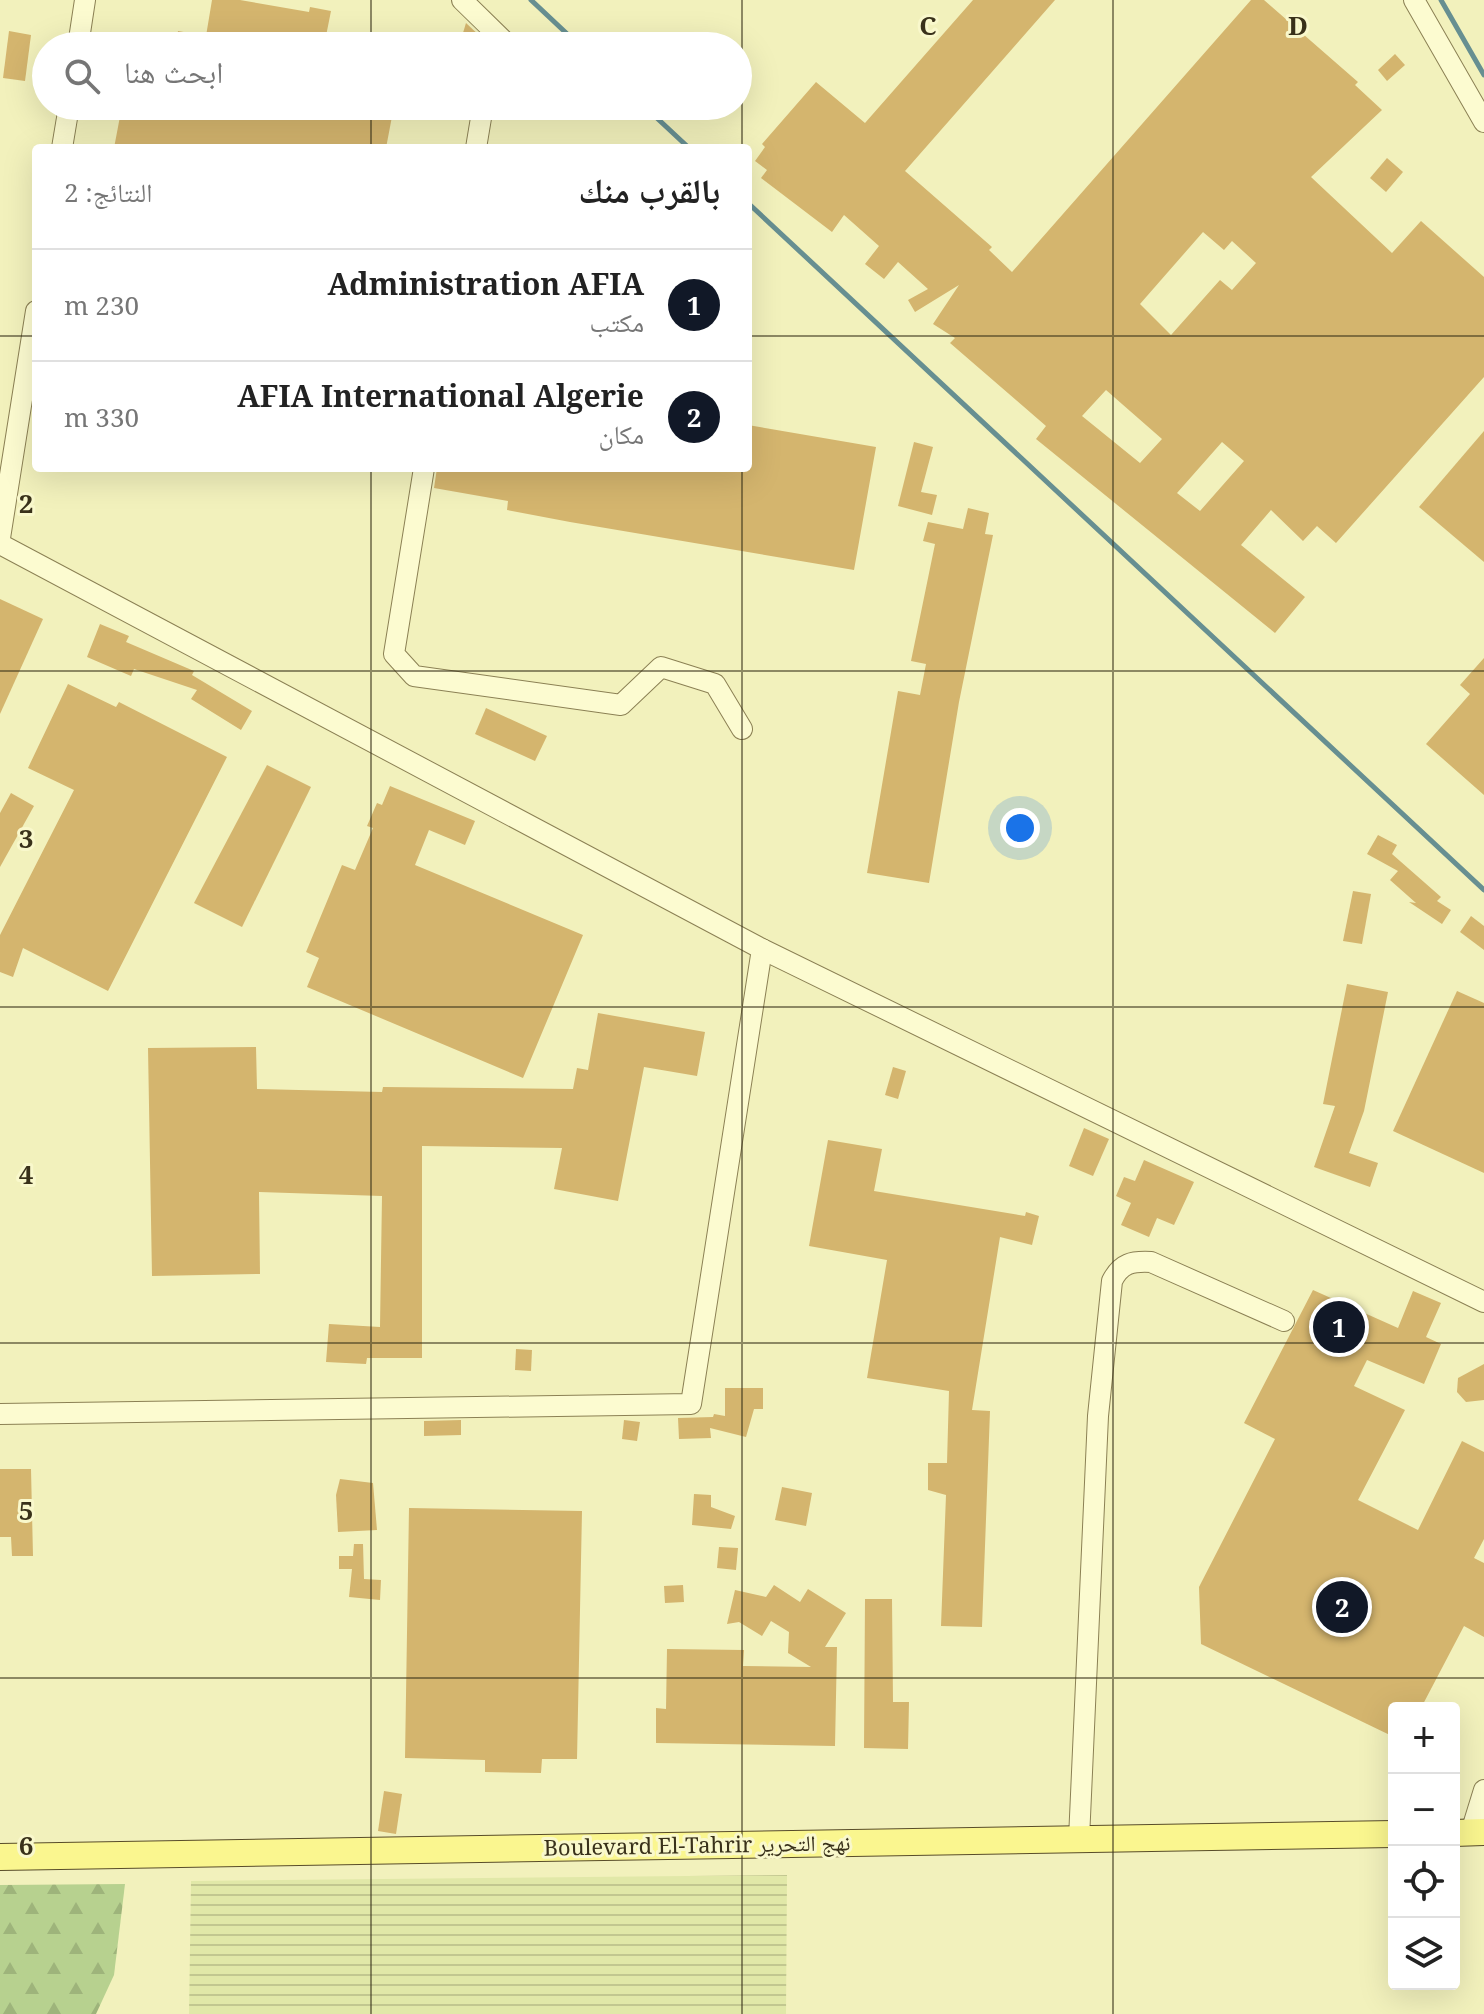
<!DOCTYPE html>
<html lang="ar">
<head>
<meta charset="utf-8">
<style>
	body { margin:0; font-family:"Noto Serif","Noto Naskh Arabic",serif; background:#f6f6f6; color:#222; direction:rtl }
	.controls { position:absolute; right:24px; bottom:24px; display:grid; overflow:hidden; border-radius:8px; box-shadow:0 8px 32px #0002 }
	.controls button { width:72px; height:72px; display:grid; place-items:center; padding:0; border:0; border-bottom:2px solid #e0e0e0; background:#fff; color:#222; font:40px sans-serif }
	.you { position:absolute; left:1020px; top:828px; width:28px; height:28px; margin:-20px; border:6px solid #fff; border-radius:50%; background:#1a73e8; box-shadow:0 0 0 12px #1a73e833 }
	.badge { display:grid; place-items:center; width:52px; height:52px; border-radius:50%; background:#111827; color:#fff; font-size:26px; font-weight:700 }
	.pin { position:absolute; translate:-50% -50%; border:4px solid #fff; box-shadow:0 2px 8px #0006 }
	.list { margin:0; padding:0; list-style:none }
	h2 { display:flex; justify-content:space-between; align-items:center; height:104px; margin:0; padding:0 32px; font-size:34px }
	h2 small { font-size:26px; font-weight:400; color:#767676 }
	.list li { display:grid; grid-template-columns:52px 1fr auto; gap:24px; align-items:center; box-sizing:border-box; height:112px; padding:0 32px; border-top:2px solid #e0e0e0 }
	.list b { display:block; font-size:30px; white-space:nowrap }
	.list p { margin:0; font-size:26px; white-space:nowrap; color:#767676 }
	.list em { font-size:26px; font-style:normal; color:#767676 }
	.icon { flex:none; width:44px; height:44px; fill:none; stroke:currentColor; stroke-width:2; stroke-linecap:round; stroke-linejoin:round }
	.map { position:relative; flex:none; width:1484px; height:2014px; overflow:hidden; direction:ltr }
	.search { position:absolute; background:#fff; box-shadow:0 8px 32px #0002; left:32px; top:32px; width:720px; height:88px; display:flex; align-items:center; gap:20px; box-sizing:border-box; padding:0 28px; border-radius:44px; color:#767676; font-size:30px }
	.panel { position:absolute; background:#fff; box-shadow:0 8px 32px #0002; left:32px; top:144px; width:720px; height:328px; border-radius:8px; direction:rtl }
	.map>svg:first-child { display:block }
	.farmland { fill:url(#farmland-rules) }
	.forest { fill:url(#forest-firs) }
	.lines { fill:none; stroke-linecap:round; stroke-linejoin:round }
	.stream { stroke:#678f91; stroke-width:5 }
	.building { fill:#d4b56e; fill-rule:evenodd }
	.minor-casing { stroke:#8b8054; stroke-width:22 }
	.major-casing { stroke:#584c29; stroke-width:28 }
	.minor { stroke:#fcfbd0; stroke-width:20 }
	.major { stroke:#faf68f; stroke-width:26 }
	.grid { fill:none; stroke:#39311a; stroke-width:2; stroke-opacity:0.55 }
	.labels { text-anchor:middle; stroke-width:6; stroke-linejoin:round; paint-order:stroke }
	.street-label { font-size:22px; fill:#39311a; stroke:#f9f8cc }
	.grid-label { font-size:26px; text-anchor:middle; font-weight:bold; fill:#39311a; stroke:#f9f8cc; stroke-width:6; stroke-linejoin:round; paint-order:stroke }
</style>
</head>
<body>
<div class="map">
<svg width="1484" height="2014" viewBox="0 0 1484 2014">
	<defs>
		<pattern id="farmland-rules" width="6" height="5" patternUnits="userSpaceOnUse" patternTransform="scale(2)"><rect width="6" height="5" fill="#e1e8a8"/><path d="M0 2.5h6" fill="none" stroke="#c2c790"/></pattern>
		<pattern id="forest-firs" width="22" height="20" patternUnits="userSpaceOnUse" patternTransform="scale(2)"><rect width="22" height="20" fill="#b7d18f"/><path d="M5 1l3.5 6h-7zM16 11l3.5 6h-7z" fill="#9eb47b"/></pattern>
	</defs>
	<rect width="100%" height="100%" fill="#f2f1bc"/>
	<polygon class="farmland" points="787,1875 786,2014 189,2014 191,1881"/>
	<polygon class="forest" points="125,1884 114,1975 96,2014 0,2014 0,1885"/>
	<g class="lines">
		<g class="stream">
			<polyline points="531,0 580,46"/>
			<polyline points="1441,0 1484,75"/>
			<polyline points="644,106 689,148"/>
			<polyline points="748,203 1484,890"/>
		</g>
	</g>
	<g class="building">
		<polygon points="212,0 240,0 309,12 310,7 331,11 324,46 176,46 178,31 206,36"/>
		<path d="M973,0H1055L905,171L992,247L989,250L1012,272L1251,0H1264L1358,82L1355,85L1382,110L1311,177L1392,253L1421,221L1484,277V377L1336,543L1317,526L1303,541L1271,510L1241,545L1305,597L1275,633L1036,439L1046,426L950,343L955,338L933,324L959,285L915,312L908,300L928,289L898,262L884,279L865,264L879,246L844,215L832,232L761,178L767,170L755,161L765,147L762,144L816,82L865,123ZM1203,232L1224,250L1232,241L1256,263L1232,290L1220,280L1171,335L1140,304ZM1106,390L1162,439L1140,463L1082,416ZM1222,442L1244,461L1200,511L1177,493Z"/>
		<polygon points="466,23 482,38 479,46 459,46"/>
		<polygon points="9,31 31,35 25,81 3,78"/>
		<polygon points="1395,54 1405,65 1387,81 1378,70"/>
		<polygon points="122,106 165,108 394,106 386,148 114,148"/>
		<polygon points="1387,158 1403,172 1386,192 1370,178"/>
		<polygon points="748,425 876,447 854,570 570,522 507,510 508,501 434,488 437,468 748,468"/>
		<polygon points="1484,431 1484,562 1419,507"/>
		<polygon points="914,442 933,447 921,492 937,495 932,515 898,506"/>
		<polygon points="968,508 989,513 985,534 993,535 959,702 929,883 867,873 898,691 920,695 926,664 911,661 935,544 923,541 928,522 963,529"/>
		<polygon points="0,599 43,619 0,714"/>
		<polygon points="100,624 129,636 126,642 194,671 192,675 252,711 241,730 191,699 197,690 134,669 131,676 87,657"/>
		<polygon points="1484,658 1484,795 1426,744 1470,694 1460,685"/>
		<polygon points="68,684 116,707 119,702 227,757 108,991 23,948 13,977 0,972 0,935 74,790 28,768"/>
		<polygon points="486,708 547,736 535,761 475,734"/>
		<polygon points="267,765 311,787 242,927 194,903"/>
		<polygon points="390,786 475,821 465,845 429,830 415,865 583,935 523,1078 307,987 319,958 306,952 342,865 355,870 373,828 367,826 377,803 382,805"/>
		<polygon points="11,793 34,806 0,867 0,813"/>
		<polygon points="1378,835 1397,845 1392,854 1441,897 1437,901 1451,910 1442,924 1409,902 1416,903 1390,880 1398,871 1367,854"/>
		<polygon points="1353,891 1371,894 1362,944 1343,941"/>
		<polygon points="1471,916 1484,926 1484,950 1460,932"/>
		<polygon points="1347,984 1388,992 1364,1111 1349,1153 1378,1163 1370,1187 1314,1167 1335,1106 1323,1104"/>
		<polygon points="1457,991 1484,1003 1484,1173 1393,1131"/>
		<polygon points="598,1013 705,1032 697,1076 644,1067 618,1201 554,1189 562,1148 422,1146 422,1358 367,1358 366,1364 326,1362 329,1324 380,1327 382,1196 259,1192 260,1274 152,1276 148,1048 256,1047 257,1089 382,1092 383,1087 573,1089 577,1068 588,1070"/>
		<polygon points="893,1067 906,1071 898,1099 885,1095"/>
		<polygon points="1084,1128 1109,1139 1093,1176 1069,1166"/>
		<polygon points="828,1140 882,1149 874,1191 1025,1216 1026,1212 1039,1216 1032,1245 1000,1237 972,1410 990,1411 982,1627 941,1626 946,1495 928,1490 928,1463 947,1463 949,1391 867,1378 887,1260 809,1246"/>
		<polygon points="1144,1160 1194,1182 1174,1225 1157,1218 1149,1237 1121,1225 1131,1203 1116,1196 1124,1177 1135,1181"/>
		<polygon points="1313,1290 1398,1328 1413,1291 1441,1303 1426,1337 1441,1344 1424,1384 1367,1360 1354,1386 1405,1410 1358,1500 1418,1530 1462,1441 1484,1452 1484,1539 1474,1558 1484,1563 1484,1637 1464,1626 1421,1708 1394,1708 1394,1737 1201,1644 1199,1587 1275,1439 1244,1423"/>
		<polygon points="516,1349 532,1350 531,1371 515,1370"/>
		<polygon points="1484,1364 1484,1400 1466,1402 1457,1392 1458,1378"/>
		<polygon points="725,1388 763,1388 763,1409 754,1409 746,1437 710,1428 711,1438 679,1439 678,1418 713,1417 714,1414 725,1416"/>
		<polygon points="461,1420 461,1435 424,1436 424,1421"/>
		<polygon points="624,1420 640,1422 637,1441 622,1439"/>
		<polygon points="0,1469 31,1469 33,1556 12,1556 11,1537 0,1537"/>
		<polygon points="340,1479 373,1483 377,1530 338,1532 336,1495"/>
		<polygon points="782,1487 812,1493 806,1526 775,1520"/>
		<polygon points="694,1494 711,1495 711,1507 735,1516 731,1529 692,1525"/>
		<polygon points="409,1508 582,1511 577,1759 542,1759 541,1773 485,1772 485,1760 405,1758"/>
		<polygon points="354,1544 363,1544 364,1579 381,1580 380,1600 349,1597 352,1569 339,1569 339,1556 353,1556"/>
		<polygon points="719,1547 738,1548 736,1570 717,1568"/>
		<polygon points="683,1585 684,1602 665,1603 664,1586"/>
		<polygon points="774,1585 800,1602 808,1589 846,1613 825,1647 837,1647 835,1746 656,1743 656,1708 666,1709 667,1649 744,1650 743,1666 811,1667 788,1653 789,1632 771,1621 762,1636 739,1622 727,1624 735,1590 766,1597"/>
		<polygon points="865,1599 892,1599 893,1702 909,1702 908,1749 864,1748"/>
		<polygon points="384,1791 402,1794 396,1834 378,1831"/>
	</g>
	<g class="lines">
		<defs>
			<g id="minor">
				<polyline points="462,0 504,41 505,46"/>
				<polyline points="1414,0 1484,122"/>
				<polyline points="78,46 85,0"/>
				<polyline points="62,148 69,106"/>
				<polyline points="476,148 483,106"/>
				<polyline points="424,468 394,654 414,676 621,705 661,667 715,684 742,729"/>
				<polyline points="0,538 36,311"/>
				<polyline points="0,544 762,949 1484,1302"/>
				<polyline points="0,1414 691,1404 762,949"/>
				<polyline points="1471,1832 1484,1790"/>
				<path d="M1079,1839L1098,1416L1112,1281C1121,1263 1132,1261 1151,1262L1284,1321"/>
			</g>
			<g id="major">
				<polyline points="1454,1833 1484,1832"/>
				<polyline points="0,1857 1394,1834"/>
			</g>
		</defs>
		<use href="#minor" class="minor-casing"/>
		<use href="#major" class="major-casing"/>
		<use href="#minor" class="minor"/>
		<use href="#major" class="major"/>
	</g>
	<path class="grid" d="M371,0V46M742,0V148M1113,0V2014M371,106V148M0,336H36M748,336H1484M371,468V2014M742,468V2014M0,671H1484M0,1007H1484M0,1343H1484M0,1678H1484"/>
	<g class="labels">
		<g class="street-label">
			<text transform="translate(697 1845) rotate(-1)" y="8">Boulevard El-Tahrir نهج التحرير</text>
		</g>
	</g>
	<g class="grid-label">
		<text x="928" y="35">C</text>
		<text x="1298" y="35">D</text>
		<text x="26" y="513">2</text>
		<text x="26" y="848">3</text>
		<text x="26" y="1184">4</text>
		<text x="26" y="1520">5</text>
		<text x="26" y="1855">6</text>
	</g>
</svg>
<div class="controls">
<button>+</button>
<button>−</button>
<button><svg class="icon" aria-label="locate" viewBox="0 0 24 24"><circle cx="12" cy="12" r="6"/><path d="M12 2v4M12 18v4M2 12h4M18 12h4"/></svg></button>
<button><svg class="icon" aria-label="layers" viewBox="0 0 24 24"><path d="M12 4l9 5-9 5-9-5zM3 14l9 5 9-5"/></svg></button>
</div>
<div class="you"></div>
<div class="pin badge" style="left:1339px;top:1327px">1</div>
<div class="pin badge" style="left:1342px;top:1607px">2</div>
<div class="search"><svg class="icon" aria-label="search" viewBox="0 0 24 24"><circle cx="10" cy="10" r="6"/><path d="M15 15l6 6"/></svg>ابحث هنا</div>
<section class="panel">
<h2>بالقرب منك<small>النتائج: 2</small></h2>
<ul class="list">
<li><span class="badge">1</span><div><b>Administration AFIA</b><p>مكتب</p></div><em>230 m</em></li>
<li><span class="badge">2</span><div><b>AFIA International Algerie</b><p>مكان</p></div><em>330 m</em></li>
</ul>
</section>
</div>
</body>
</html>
